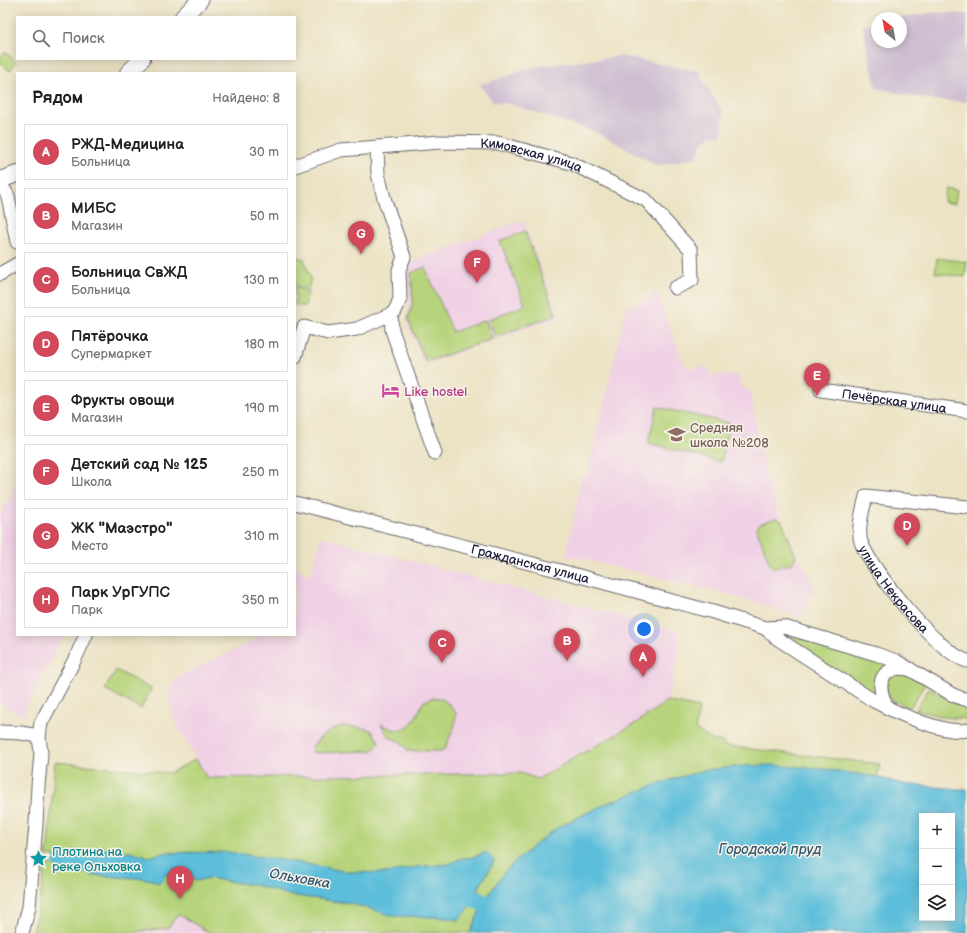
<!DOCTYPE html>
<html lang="ru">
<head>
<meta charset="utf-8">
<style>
	body { margin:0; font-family:"Balsamiq Sans",sans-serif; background:#f2f2f2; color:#222 }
	.controls { position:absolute; right:12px; bottom:12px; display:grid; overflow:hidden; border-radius:0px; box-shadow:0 2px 10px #0003 }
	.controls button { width:36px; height:36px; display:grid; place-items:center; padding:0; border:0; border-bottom:1px solid #e0e0e0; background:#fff; color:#222; font:20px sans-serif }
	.compass { position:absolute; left:871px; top:12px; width:36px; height:36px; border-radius:50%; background:#fff; box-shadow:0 2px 10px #0003; rotate:329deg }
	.you { position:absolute; left:644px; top:629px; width:14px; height:14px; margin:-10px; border:3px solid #fff; border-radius:50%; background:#1a73e8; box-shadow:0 0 0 6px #1a73e833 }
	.badge { display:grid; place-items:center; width:26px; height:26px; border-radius:50%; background:#d1495b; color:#fff; font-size:13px; font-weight:700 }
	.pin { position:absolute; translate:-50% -33px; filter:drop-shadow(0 1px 2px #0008) }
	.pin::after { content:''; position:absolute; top:21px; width:14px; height:12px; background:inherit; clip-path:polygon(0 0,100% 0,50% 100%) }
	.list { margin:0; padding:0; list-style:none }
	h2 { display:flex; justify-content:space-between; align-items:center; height:52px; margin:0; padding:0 16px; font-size:17px }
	h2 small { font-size:13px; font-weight:400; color:#767676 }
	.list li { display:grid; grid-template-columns:26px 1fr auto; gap:12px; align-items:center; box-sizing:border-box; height:56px; margin:0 8px 8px; padding:0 8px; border:1px solid #e0e0e0; border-radius:0px }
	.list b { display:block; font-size:15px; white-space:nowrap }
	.list p { margin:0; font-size:13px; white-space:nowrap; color:#767676 }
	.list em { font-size:13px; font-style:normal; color:#767676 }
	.icon { flex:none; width:22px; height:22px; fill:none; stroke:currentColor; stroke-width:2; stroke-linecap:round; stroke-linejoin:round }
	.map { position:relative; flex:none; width:967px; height:933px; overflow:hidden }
	.search { position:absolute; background:#fff; box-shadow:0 2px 10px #0003; left:16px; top:16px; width:280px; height:44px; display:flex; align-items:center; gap:10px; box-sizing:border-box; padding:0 14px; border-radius:0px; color:#767676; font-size:15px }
	.panel { position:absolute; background:#fff; box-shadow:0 2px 10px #0003; left:16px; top:72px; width:280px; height:564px; border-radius:0px }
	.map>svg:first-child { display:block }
	.built { fill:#f0d0e5 }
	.industrial { fill:#cebed2 }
	.green { fill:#b7d47b; stroke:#6c7b5b }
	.water { fill:#5cbeda; stroke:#3f708a; fill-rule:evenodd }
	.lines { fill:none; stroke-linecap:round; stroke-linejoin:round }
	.river { stroke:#5cbeda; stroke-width:18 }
	.minor-casing { stroke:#69666b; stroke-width:15 }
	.major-casing { stroke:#69666b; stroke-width:18 }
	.minor { stroke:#fff; stroke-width:13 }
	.major { stroke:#fff; stroke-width:16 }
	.labels { text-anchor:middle; stroke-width:3; stroke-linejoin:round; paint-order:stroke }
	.street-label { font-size:13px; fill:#22223b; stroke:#f7f3e8 }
	.hotel-label { font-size:13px; fill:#b23c85; stroke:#f7f3e8; text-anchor:start }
	.education-label { font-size:13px; fill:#785e54; stroke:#f7f3e8; text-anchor:start }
	.culture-label { font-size:13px; fill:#0d838f; stroke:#f7f3e8; text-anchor:start }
	.water-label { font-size:14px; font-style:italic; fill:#365973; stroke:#f7f3e8 }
</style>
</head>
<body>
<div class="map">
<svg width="967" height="933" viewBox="0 0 967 933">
	<rect width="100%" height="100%" fill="#f7f3e8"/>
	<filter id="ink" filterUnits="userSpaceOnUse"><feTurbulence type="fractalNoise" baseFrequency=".025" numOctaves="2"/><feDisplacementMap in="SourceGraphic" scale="8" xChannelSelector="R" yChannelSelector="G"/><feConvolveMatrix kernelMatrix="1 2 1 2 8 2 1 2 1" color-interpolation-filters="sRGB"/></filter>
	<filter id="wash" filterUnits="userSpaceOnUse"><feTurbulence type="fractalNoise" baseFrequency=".012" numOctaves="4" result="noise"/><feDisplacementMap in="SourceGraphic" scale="16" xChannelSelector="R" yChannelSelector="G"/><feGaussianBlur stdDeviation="0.9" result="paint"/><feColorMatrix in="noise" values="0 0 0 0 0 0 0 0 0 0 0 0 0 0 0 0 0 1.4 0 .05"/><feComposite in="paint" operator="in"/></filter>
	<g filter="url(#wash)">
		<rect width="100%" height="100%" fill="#ece3c4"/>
		<g class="built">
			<polygon points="523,220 559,317 424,365 406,319 410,302 406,265 425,257"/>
			<polygon points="657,293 683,362 687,367 695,369 706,365 711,375 738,375 740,386 750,392 767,480 779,514 796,552 815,585 801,617 739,597 566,555 582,476 587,476 626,308"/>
			<polygon points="17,482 17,635 64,635 22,716 0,704 0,515"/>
			<polygon points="321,537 678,631 680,649 667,701 636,723 538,779 520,773 207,778 175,722 167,692 177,677 255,640 257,635 295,635 295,568 311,576"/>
			<polygon points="177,914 210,933 128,933 167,928"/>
		</g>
		<g class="industrial">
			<polygon points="935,12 967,14 967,102 930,100 876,88 862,25 877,23 877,42 901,42 901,18"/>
			<polygon points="621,56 701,72 700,76 723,112 722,136 712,135 702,143 697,157 658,166 598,133 510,104 493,102 480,85 535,67"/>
		</g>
		<g class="green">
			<polygon points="5,52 17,63 9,71 0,62 0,57"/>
			<polygon points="946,188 957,190 955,204 944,202"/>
			<polygon points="525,231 556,315 495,337 489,319 525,305 500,241"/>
			<polygon points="296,257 304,259 311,278 308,290 295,285 295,260"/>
			<polygon points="937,258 967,262 965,277 935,273"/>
			<polygon points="425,267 453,332 486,320 492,339 426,362 408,319 413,302 411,273"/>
			<polygon points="295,287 308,292 305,306 299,306 295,305"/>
			<polygon points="657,407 729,423 721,462 648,443"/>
			<polygon points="776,518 782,521 796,557 792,563 775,568 770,565 757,529 759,524"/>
			<polygon points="771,630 877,659 891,665 876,695"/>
			<polygon points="116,670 151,689 141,709 105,689"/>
			<polygon points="894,674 907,675 925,684 910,708 891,699 886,692 888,678"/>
			<polygon points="929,688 956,704 967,708 967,719 943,717 916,710"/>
			<path d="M432,698H441L448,703L456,713L455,725L451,734L445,749L441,751H408L401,742L389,737L381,724C385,726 389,728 393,729C411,733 417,715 423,702Z"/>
			<polygon points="667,701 699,708 695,729 713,741 721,741 725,746 880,764 877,777 824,769 660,783 603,805 557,828 531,848 506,870 487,897 478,889 494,862 486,852 474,857 459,859 450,864 417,867 387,873 349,872 296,862 190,852 164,853 148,858 142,854 106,849 79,859 47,856 55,762 170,773 196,759 207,778 521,773 538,779 636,723"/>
			<path d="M342,726L357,727L371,730L380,743L372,751L313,753L311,748C321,736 327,731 342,726Z"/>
			<polygon points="46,864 77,867 90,875 149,879 160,883 166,874 181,873 196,881 208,878 259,886 289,895 349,903 459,920 471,905 475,905 480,911 470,933 210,933 178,914 168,928 128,933 33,933 38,910"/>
		</g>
		<g class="water">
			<path d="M773,765L824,769L877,777L903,784L957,789H967V933H470L480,911L481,902L487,897L506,870L531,848L557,828L603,805L660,783L705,770L744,766ZM922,816H952V918H922Z"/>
			<polygon points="106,849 142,854 148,857 164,853 228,852 296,862 349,872 387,873 417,867 450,864 459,859 474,857 486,852 494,861 473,898 471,905 459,920 438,917 394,916 349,903 289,895 259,886 208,878 196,881 181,873 166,874 160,883 149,879 90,875 79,864 95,854"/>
		</g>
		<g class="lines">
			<g class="river">
				<polyline points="62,862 103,866"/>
				<polyline points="451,893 466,893 473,898 502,912 526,933"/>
			</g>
		</g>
	</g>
	<g filter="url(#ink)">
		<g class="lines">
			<defs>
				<g id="minor">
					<polyline points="377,147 378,174 384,198 404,257 399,270 400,299 395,311 391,314 392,330 435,453"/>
					<path id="s1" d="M295,166L341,150L440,142L498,143L571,163L646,200L691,250L692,280L675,288"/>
					<polyline points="0,183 8,196 17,242"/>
					<polyline points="0,274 17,264"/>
					<polyline points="295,357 304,327 328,333 357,329 391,314"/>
					<path id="s2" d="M821,390L967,411"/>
					<path id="s3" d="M295,503L557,570L713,612L765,628L784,627L876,654L896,661L953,695L967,700"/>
					<path id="s4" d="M967,507L866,496C863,510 857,528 861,542C872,571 937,652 967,661"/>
					<path d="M765,628L775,637L874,701C895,712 944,735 967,730"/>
					<path d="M887,707C882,697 876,680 888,672C891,670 894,669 897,668C901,668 906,669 910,669"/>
					<polyline points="0,732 21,733 39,736"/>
					<polyline points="22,933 29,907 36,824 38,786 41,754 39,736 41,723 75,659 86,635"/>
				</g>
				<g id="major">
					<polyline points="183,17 200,0"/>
					<polyline points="128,73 142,59"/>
					<polyline points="0,180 17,174"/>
				</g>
			</defs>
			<use href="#minor" class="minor-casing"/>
			<use href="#major" class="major-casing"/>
			<use href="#minor" class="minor"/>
			<use href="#major" class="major"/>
		</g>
	</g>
	<defs>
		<symbol id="hotel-bare" viewBox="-9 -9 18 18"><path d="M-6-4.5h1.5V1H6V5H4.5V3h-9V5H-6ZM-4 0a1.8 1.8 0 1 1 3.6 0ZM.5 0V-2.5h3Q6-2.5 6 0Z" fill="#d1479c" stroke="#f7f3e8" stroke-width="2.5" paint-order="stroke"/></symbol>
		<symbol id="school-bare" viewBox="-9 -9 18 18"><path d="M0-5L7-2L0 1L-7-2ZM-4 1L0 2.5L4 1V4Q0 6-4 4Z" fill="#8d6e63" stroke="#f7f3e8" stroke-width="2.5" paint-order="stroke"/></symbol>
		<symbol id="sight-bare" viewBox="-9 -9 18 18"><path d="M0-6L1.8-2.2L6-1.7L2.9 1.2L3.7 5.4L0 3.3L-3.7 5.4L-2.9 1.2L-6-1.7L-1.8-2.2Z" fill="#0f9aa8" stroke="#f7f3e8" stroke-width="2.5" paint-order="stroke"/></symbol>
	</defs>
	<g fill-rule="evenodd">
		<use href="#hotel-bare" x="378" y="378" width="25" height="25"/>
		<use href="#school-bare" x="664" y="422" width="25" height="25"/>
		<use href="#sight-bare" x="26" y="846" width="25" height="25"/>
	</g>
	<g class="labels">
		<g class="street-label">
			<text dy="5" stroke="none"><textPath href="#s1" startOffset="241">Кимовская улица</textPath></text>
			<text dy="5" stroke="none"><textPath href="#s2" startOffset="74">Печёрская улица</textPath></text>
			<text dy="5" stroke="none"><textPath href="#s3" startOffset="243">Гражданская улица</textPath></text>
			<text dy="5" stroke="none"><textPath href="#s4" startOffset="206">улица Некрасова</textPath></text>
		</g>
		<g class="hotel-label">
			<text x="404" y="396">Like hostel</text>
		</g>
		<g class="education-label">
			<text x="690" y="432">Средняя<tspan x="690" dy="15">школа №208</tspan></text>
		</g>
		<g class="culture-label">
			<text x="52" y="856">Плотина на<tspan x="52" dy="15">реке Ольховка</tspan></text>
		</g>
		<g class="water-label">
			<text x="770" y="854">Городской пруд</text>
			<text transform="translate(300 878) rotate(10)" y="5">Ольховка</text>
		</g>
	</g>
</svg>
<div class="controls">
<button>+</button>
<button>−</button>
<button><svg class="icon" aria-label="layers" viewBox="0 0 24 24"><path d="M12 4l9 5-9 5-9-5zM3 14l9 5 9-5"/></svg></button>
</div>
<svg class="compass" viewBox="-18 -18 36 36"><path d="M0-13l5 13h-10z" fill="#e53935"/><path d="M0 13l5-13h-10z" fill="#767676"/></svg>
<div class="you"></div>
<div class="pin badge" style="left:643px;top:677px">A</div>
<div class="pin badge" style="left:567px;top:661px">B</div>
<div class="pin badge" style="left:442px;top:663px">C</div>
<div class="pin badge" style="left:907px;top:546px">D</div>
<div class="pin badge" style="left:817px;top:396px">E</div>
<div class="pin badge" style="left:477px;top:283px">F</div>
<div class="pin badge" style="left:361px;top:254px">G</div>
<div class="pin badge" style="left:180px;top:899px">H</div>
<div class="search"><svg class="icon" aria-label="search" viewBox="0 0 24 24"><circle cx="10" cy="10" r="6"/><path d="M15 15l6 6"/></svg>Поиск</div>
<section class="panel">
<h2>Рядом<small>Найдено: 8</small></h2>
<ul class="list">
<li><span class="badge">A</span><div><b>РЖД-Медицина</b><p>Больница</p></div><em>30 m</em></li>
<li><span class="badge">B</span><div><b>МИБС</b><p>Магазин</p></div><em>50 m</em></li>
<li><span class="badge">C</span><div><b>Больница СвЖД</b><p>Больница</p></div><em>130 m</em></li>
<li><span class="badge">D</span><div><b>Пятёрочка</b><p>Супермаркет</p></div><em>180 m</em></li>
<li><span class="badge">E</span><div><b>Фрукты овощи</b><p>Магазин</p></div><em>190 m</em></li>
<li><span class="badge">F</span><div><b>Детский сад № 125</b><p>Школа</p></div><em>250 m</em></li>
<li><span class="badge">G</span><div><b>ЖК &quot;Маэстро&quot;</b><p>Место</p></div><em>310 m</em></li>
<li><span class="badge">H</span><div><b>Парк УрГУПС</b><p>Парк</p></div><em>350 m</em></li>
</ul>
</section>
</div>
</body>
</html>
